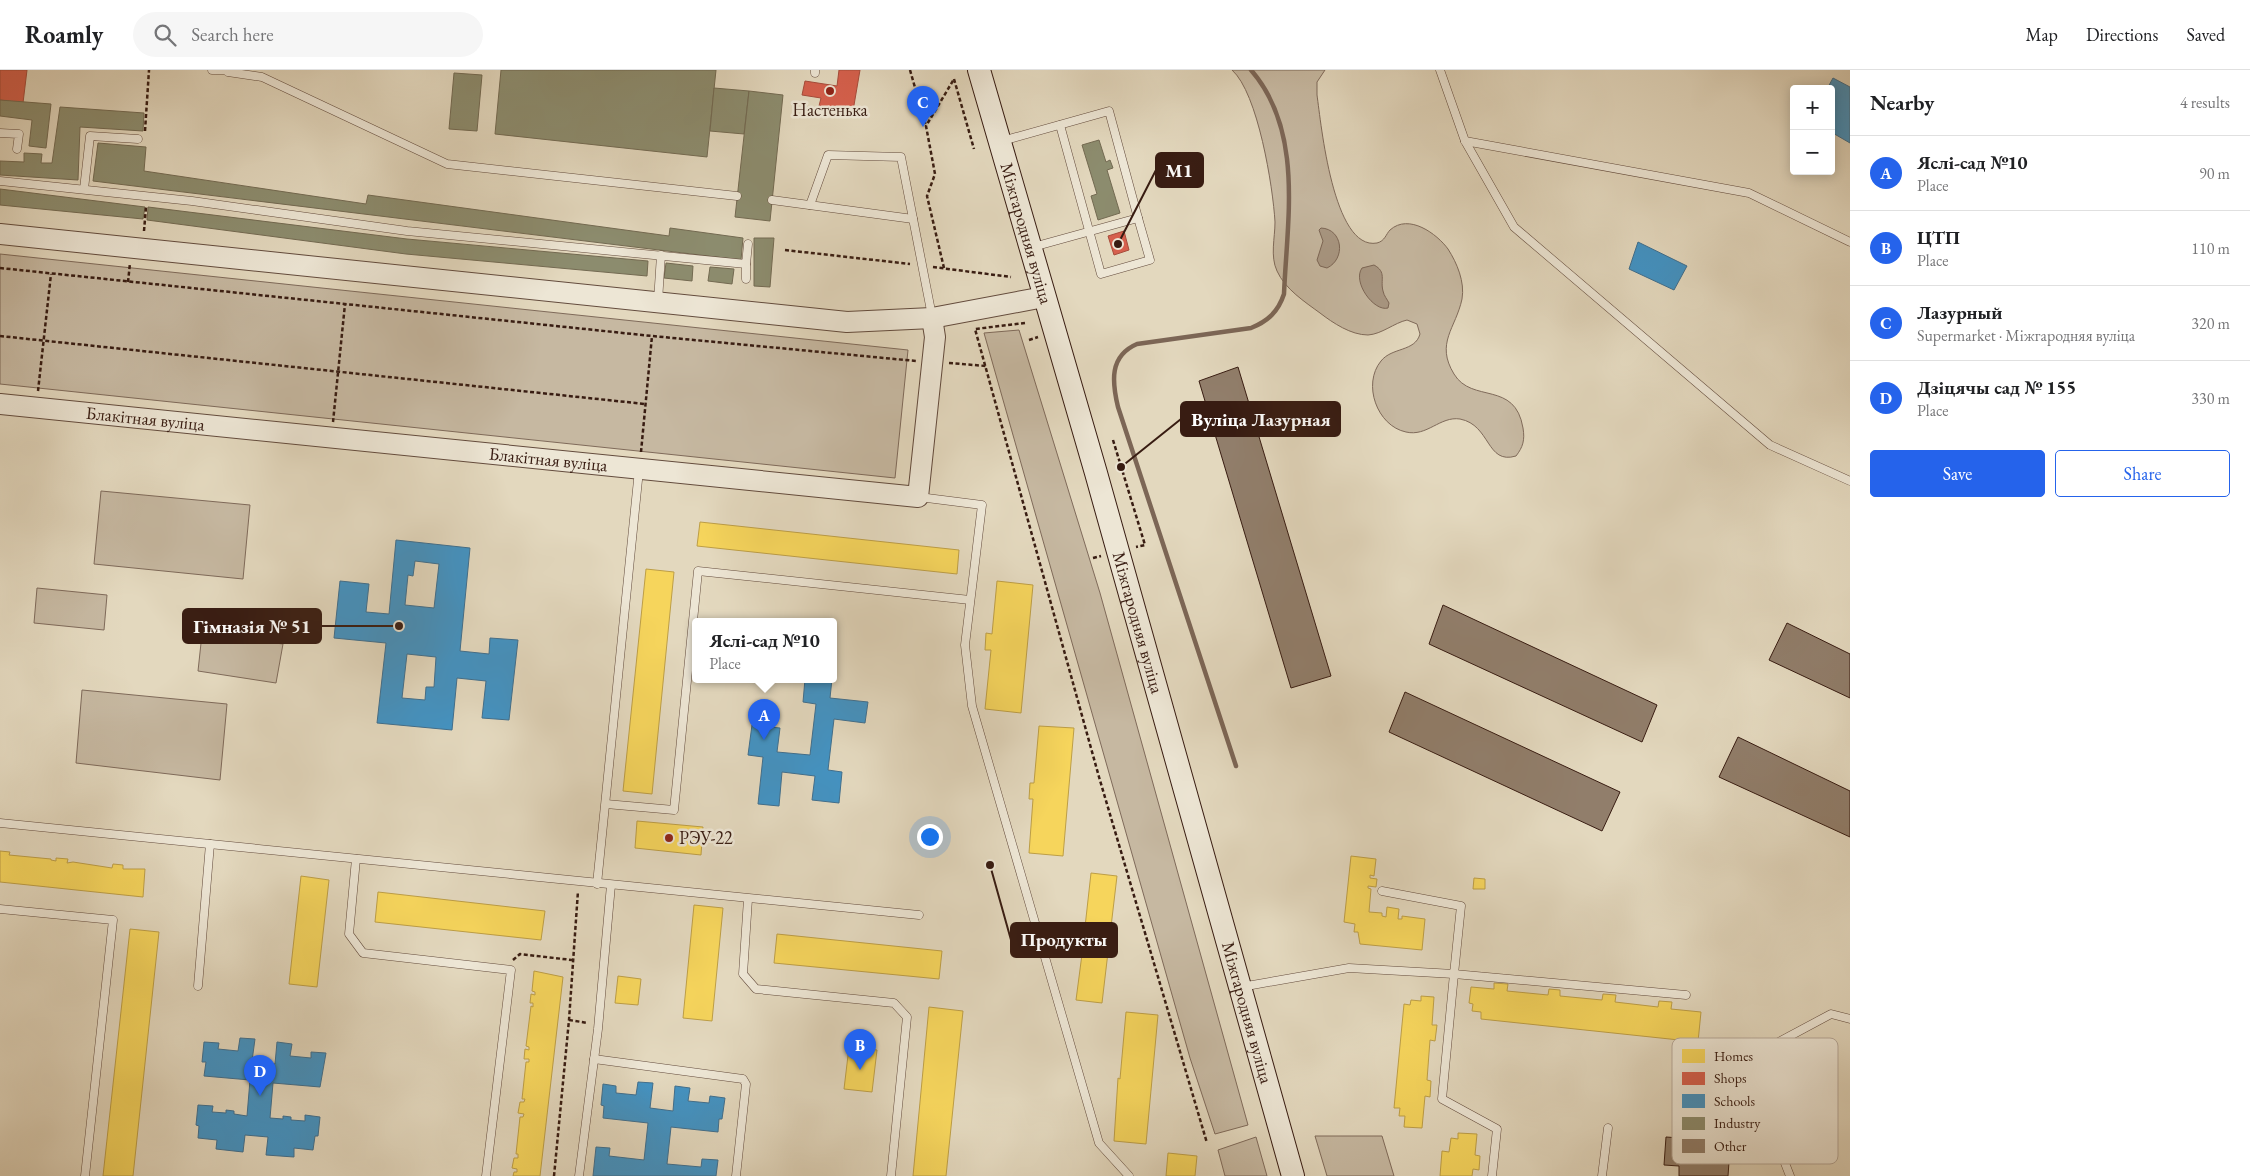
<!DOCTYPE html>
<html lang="en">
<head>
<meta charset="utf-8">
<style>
	body { margin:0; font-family:"EB Garamond",serif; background:#f6f6f6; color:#202124 }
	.controls { position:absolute; right:15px; top:15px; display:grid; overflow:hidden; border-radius:5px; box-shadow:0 2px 12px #0003 }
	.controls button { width:45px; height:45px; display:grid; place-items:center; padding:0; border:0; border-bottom:1px solid #e0e0e0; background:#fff; color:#202124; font:25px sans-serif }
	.you { position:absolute; left:929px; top:766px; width:18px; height:18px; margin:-12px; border:4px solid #fff; border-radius:50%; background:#1a73e8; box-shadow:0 0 0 8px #1a73e833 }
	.badge { display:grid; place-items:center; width:32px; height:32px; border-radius:50%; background:#2563eb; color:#fff; font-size:16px; font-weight:700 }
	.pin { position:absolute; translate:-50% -41px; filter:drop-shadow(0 1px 2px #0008) }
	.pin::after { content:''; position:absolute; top:26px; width:18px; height:15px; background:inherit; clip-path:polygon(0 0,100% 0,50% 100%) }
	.popup { position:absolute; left:692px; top:548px; width:145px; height:65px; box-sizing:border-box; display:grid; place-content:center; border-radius:5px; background:#fff; filter:drop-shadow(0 1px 4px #0005); font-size:16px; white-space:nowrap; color:#757577 }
	.popup b { font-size:19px; color:#202124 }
	.popup::after { content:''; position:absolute; left:50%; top:100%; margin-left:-10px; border:10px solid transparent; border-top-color:#fff }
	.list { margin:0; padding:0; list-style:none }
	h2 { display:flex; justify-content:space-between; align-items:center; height:65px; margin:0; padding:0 20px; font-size:21px }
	h2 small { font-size:16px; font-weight:400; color:#757577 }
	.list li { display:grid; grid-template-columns:32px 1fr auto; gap:15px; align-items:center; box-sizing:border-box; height:75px; padding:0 20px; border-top:1px solid #e0e0e0 }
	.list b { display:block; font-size:19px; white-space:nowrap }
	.list p { margin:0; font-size:16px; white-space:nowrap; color:#757577 }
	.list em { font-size:16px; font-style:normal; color:#757577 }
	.actions { display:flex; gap:10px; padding:15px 20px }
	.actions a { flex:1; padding:11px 0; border:1px solid #2563eb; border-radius:5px; text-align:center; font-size:18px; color:#2563eb }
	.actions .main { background:#2563eb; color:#fff }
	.icon { flex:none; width:28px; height:28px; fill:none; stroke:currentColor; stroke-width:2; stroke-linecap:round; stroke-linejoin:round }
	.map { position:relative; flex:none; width:1850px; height:1106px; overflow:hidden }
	header { display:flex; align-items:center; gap:30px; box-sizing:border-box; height:70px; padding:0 25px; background:#fff; border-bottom:1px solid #e0e0e0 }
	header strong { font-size:24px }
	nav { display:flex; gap:28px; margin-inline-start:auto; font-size:18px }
	.search { width:350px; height:45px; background:#f6f6f6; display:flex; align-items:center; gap:12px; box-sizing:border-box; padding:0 18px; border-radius:28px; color:#757577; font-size:19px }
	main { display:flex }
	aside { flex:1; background:#fff }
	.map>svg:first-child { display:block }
	.green { fill:#c6b8a1; stroke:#7f6a5a }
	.water { fill:#a99884; stroke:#7c6656 }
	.homes { fill:#f6d55c; stroke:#bd9e46 }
	.shops { fill:#d6604d; stroke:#a74c3b }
	.schools { fill:#4393c3; stroke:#406f8e; fill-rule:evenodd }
	.industry { fill:#8c8c6e; stroke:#736a52 }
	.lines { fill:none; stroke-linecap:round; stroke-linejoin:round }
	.stream { stroke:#7c6656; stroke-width:4.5 }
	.building { fill:#917e6b; stroke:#381c12 }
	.service-casing { stroke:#634b3d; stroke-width:9 }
	.tertiary-casing { stroke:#634b3d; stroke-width:22 }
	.secondary-casing { stroke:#381c12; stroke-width:24 }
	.path { stroke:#381c12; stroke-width:2.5; stroke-dasharray:4 2.5; stroke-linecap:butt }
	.service { stroke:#ede6d5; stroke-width:8 }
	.tertiary { stroke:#ede6d5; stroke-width:20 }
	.secondary { stroke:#ede6d5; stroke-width:22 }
	.poi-dot { fill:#8f2418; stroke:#ede6d5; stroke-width:2 }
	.labels { text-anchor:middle; stroke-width:5; stroke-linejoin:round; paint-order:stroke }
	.poi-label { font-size:18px; fill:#381c12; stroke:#ede6d5 }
	.street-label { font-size:18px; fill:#381c12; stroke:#ede6d5 }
	.key { fill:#ede6d5; stroke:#b7a99a; stroke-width:1 }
	.key-label { font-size:14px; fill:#381c12 }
	.leader { fill:none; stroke:#381c12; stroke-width:2 }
	.callout-dot { fill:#381c12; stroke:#ede6d5; stroke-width:2 }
	.callout { fill:#381c12; stroke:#381c12; stroke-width:2 }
	.callout-label { font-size:19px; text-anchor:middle; font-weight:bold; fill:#fff }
</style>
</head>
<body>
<header>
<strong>Roamly</strong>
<div class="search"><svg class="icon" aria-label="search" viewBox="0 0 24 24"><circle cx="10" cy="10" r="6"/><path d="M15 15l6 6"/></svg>Search here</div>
<nav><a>Map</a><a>Directions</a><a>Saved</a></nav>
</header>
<main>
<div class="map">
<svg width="1850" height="1106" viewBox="0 0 1850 1106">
	<rect width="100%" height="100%" fill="#e3d8be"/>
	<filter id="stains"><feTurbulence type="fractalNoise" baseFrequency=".004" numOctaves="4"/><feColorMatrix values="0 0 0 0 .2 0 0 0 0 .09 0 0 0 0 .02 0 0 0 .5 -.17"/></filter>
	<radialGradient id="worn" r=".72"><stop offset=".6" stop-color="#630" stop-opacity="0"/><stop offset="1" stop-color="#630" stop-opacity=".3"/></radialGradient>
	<g class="green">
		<path d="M1232,0H1325L1317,12V25C1321,53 1333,181 1377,173C1385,171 1386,164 1390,160C1409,143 1437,164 1448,179C1457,193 1465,212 1462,229C1456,258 1435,273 1454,304C1472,334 1515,310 1523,358C1525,370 1523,377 1516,386C1486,395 1491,355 1460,349C1440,346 1427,367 1406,362C1377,356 1362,314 1381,291C1392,277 1415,282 1420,264L1417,254L1407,250C1394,253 1382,264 1368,265C1351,265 1333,253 1320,243C1305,232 1285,219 1277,201C1270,186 1275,168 1275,152C1273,117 1258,23 1232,0Z"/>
		<polygon points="0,184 908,280 895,408 0,314"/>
		<polygon points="1019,260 1100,523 1248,1055 1215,1064 1190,988 984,263"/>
		<polygon points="101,421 250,435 243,509 94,494"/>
		<polygon points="37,518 107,525 104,560 34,553"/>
		<polygon points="202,564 283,574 276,613 198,601"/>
		<polygon points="82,620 227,634 220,710 76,693"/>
		<polygon points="1315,1066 1382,1066 1394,1106 1327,1106"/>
		<polygon points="1256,1067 1267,1106 1225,1106 1218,1080"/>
	</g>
	<g class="water">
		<path d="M1321,158C1343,159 1346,189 1327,198L1320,196L1317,190L1323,171L1319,160Z"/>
		<path d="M1374,195C1387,202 1380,210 1383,221C1384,226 1387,229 1389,233L1388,238C1374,242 1352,212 1362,198Z"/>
	</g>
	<g class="homes">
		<polygon points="700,452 959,480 957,504 697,476"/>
		<polygon points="646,499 674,502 652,724 623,721"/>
		<polygon points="997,511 1033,515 1021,643 985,639 991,580 985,580 986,563 992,564"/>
		<polygon points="1039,656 1074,658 1063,786 1029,783 1033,729 1029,729 1030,713 1034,713"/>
		<polygon points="637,751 703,757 701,785 635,778"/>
		<polygon points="0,781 10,782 9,785 51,789 51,790 56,791 56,788 68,789 67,793 73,792 112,798 113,794 123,795 123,799 145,799 143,827 0,812"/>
		<polygon points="1351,786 1376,789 1374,806 1370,805 1370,808 1377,809 1376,817 1368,816 1368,818 1371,819 1369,842 1382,843 1382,846 1386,847 1387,837 1399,839 1398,849 1402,849 1402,846 1425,849 1422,880 1360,874 1358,862 1354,862 1355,854 1344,852"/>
		<polygon points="1091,803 1117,806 1102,933 1076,930 1084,869 1076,868 1078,856 1085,857"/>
		<polygon points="301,806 329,810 317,917 289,914"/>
		<polygon points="1474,808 1485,809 1485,819 1473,819"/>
		<polygon points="378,822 545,841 541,870 375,852"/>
		<polygon points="694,835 723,838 712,951 683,948"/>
		<polygon points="130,859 159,862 133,1106 103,1106"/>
		<polygon points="777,864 942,881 939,909 774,893"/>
		<polygon points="534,901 563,907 540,1106 513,1106 514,1102 517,1102 517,1099 512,1098 514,1088 518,1088 518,1084 516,1084 520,1047 523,1047 524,1044 518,1043 520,1032 524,1032 525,1029 522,1029 526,992 529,992 529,989 524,989 525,979 529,980 529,977 526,976 531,936 533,937 533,933 530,933 531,924 535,925 535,922 532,921"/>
		<polygon points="618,906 641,909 638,935 615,933"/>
		<polygon points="1494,913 1508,914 1507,921 1548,925 1549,919 1560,920 1560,926 1602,930 1603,924 1616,925 1615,932 1658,937 1659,931 1672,932 1671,939 1701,942 1698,972 1481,949 1481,942 1472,941 1473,934 1469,933 1471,917 1494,919"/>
		<polygon points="1421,926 1434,927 1432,955 1437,955 1435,971 1430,970 1427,1010 1431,1011 1430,1027 1425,1026 1422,1058 1404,1057 1405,1046 1399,1046 1400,1038 1394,1038 1404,934 1410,935 1411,930 1421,931"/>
		<polygon points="929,937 963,941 946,1106 913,1106"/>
		<polygon points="1126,942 1158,945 1146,1074 1114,1071 1118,1008 1120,1009"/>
		<polygon points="849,977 877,980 872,1022 844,1019"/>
		<polygon points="1458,1063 1477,1064 1475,1085 1480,1086 1479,1100 1473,1099 1472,1106 1440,1106 1442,1081 1449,1082 1451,1068 1458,1069"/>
		<polygon points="1168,1083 1197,1086 1195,1106 1166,1106"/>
	</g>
	<g class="shops">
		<polygon points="0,0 27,0 23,33 0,30"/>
		<polygon points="839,0 860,0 853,41 819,36 821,28 802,25 805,11 837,16"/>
		<polygon points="1124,161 1129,180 1114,185 1108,166"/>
	</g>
	<g class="schools">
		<polygon points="1833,8 1850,17 1850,73 1831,62 1831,19 1827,19"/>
		<polygon points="1638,172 1687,196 1674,220 1629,199"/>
		<path d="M396,470L470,478L460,581L489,584L490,568L518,570L509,650L482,648L486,611L457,608L452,660L377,653L386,573L334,568L340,511L369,514L366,542L389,544ZM415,491L439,494L434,538L405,535L408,505L413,506ZM407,584L436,587L434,617H426L425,630L402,628Z"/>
		<polygon points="805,609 832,609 830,628 868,632 865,653 834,649 828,700 842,702 839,733 812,730 815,706 782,702 779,736 758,734 763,687 748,685 752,655 780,658 777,682 810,685 816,634 803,632"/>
		<polygon points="240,968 255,969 252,991 275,994 277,972 292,974 290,986 311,988 311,982 326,983 320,1017 273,1013 270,1048 283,1049 283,1046 291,1047 291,1050 305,1051 305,1045 320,1047 318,1066 315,1066 313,1080 294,1078 294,1087 266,1085 268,1067 245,1065 243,1082 216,1079 217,1070 198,1068 199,1056 196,1055 198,1035 213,1036 212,1042 226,1043 226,1040 234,1041 234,1044 247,1046 250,1010 204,1006 206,992 202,992 204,972 219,973 218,979 238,981"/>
		<polygon points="638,1012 653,1013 650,1038 673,1041 675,1016 690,1018 688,1031 709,1033 710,1026 725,1028 722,1049 719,1049 718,1062 671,1057 667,1094 701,1097 702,1089 718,1090 716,1106 593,1106 596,1077 610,1078 609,1086 644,1090 648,1053 603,1048 604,1036 601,1035 603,1014 616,1016 616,1023 636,1025"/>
	</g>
	<g class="industry">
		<polygon points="501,0 716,0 707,87 495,64"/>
		<polygon points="454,3 482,5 477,61 449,59"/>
		<polygon points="714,18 749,21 744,64 710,61"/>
		<polygon points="749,21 783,25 770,151 735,147"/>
		<polygon points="0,30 51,34 46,78 29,76 32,50 0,46"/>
		<polygon points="60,37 144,43 143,61 80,57 78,110 0,105 0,91 24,92 24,83 42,84 41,93 52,93"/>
		<polygon points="1099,70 1106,92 1110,90 1113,98 1107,100 1120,143 1098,150 1091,126 1097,124 1082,75"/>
		<polygon points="98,73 146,77 144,101 366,134 368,125 669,166 670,158 743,168 741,190 93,111"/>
		<polygon points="0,119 145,137 143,149 0,135"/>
		<polygon points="148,137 407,169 648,191 647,206 406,184 147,150"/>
		<polygon points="754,168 774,168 770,217 754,216"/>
		<polygon points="666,193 693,196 692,211 664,208"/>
		<polygon points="710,197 734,199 732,214 708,211"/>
	</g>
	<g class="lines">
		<path class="stream" d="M1236,696L1118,337C1112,312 1109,286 1137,274L1251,258C1268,251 1278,242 1284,224C1287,150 1304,61 1251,0"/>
	</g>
	<g class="building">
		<polygon points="1238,297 1331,606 1291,618 1199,311"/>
		<polygon points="1443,535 1657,635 1642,672 1429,574"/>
		<polygon points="1787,553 1850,584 1850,628 1769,590"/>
		<polygon points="1405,622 1620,722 1602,761 1389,662"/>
		<polygon points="1738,667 1850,721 1850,767 1719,707"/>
		<polygon points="1666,1067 1695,1069 1694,1089 1729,1092 1728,1106 1679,1106 1679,1096 1664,1095"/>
	</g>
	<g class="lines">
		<defs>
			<g id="service">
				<polyline points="212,0 228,0"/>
				<polyline points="1440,0 1465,71 1514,157 1770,375 1850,411"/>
				<polyline points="228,2 262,7 447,94 737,126"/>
				<polyline points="815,3 815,0"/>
				<polyline points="1060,55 1101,204 1150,190 1138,148"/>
				<polyline points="0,63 19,64 17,79"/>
				<polyline points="1002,71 1109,41 1138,148 1033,177"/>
				<polyline points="1465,71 1749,123 1850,172"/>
				<polyline points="0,111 192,131 407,161 746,194 748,174"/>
				<polyline points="84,119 90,66 138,69"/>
				<polyline points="772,130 913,149"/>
				<polyline points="810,135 828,85 901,87 932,246"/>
				<polyline points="746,209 746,194"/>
				<polyline points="658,231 661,185"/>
				<polyline points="919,427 982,435 965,575 972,636 1099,1073 1129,1106"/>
				<polyline points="606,734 674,740 698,501 970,530"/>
				<polyline points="0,753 919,845"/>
				<polyline points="356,789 349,864 363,883 511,900 486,1106"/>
				<polyline points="597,814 639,400"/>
				<polyline points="748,829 743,904 756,919 894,933 907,947 891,1106"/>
				<polyline points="0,839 113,850 85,1106"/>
				<polyline points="198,916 210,774"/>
				<polyline points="1241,917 1349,898 1454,904 1461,836 1382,821"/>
				<polyline points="594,989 743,1009 746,1014 736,1106"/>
				<polyline points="579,1106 598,959 611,815"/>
				<polyline points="1492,1106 1497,1059 1442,1029 1454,904 1686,925"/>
				<polyline points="1602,1106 1608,1058"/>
				<polyline points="1790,1106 1745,990 1831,944 1850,949"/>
			</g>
			<g id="tertiary">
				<polyline points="0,164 847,252 932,248 1044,227"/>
				<path id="s1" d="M0,334L918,427L935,267L932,248"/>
			</g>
			<g id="secondary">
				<path id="s2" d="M979,0L1096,403L1293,1106"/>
			</g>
		</defs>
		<use href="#service" class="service-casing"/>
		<use href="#tertiary" class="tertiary-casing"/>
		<use href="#secondary" class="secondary-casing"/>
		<g class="path">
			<polyline points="910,0 926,56"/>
			<polyline points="954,9 974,79"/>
			<polyline points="145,61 149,0"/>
			<polyline points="144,161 146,137"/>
			<polyline points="785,180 910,194"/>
			<polyline points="933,197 1011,207"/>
			<polyline points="0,198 652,266 916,291"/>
			<polyline points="944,198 927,126 935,104 926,56 954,9"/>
			<polyline points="128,212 130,193"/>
			<polyline points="1025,253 975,259 1099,707 1207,1073"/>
			<polyline points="0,266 645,334"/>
			<polyline points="1029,270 1038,267"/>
			<polyline points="949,293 986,296"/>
			<polyline points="38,321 51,204"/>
			<polyline points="333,352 345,234"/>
			<polyline points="1113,370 1145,475 1136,477"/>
			<polyline points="641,382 652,266"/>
			<polyline points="1093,488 1101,486"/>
			<polyline points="513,890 520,884 572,890"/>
			<polyline points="569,950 588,953"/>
			<polyline points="554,1106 569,950 578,821"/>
		</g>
		<use href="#service" class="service"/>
		<use href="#tertiary" class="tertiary"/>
		<use href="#secondary" class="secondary"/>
	</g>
	<g class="poi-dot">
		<circle cx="830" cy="21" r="5"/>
		<circle cx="669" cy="768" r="5"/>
	</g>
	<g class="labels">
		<g class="poi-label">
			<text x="830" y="46">Настенька</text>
			<text x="679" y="774" text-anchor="start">РЭУ-22</text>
		</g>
		<g class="street-label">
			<text dy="6" stroke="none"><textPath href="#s2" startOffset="170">Міжгародняя вуліца</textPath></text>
			<text dy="6" stroke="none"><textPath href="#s1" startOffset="146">Блакітная вуліца</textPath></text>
			<text dy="6" stroke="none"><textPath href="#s1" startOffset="551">Блакітная вуліца</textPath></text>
			<text dy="6" stroke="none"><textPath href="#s2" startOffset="575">Міжгародняя вуліца</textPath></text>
			<text dy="6" stroke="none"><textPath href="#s2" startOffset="980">Міжгародняя вуліца</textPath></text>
		</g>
	</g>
	<rect x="1672" y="968" width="166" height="126" rx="8" class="key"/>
	<rect x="1682" y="979" width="23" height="14" fill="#f6d55c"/>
	<rect x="1682" y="1002" width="23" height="13" fill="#d6604d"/>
	<rect x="1682" y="1024" width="23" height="14" fill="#4393c3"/>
	<rect x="1682" y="1047" width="23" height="13" fill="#8c8c6e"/>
	<rect x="1682" y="1069" width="23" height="14" fill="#917e6b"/>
	<g class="key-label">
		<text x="1714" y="991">Homes</text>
		<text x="1714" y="1013">Shops</text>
		<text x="1714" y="1036">Schools</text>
		<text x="1714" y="1058">Industry</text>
		<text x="1714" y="1081">Other</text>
	</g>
	<path class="leader" d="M1118 174L1156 100M1121 397L1181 349M399 556L321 556M990 795L1011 870"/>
	<g class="callout-dot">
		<circle cx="1118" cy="174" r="5"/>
		<circle cx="1121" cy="397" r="5"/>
		<circle cx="399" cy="556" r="5"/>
		<circle cx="990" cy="795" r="5"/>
	</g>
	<g class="callout">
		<rect x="1156" y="83" width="47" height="34" rx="5"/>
		<rect x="1181" y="332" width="159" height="34" rx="5"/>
		<rect x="183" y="539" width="138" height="34" rx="5"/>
		<rect x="1011" y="853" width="106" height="34" rx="5"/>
	</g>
	<g class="callout-label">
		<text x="1179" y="107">М1</text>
		<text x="1261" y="356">Вуліца Лазурная</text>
		<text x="252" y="563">Гімназія № 51</text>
		<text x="1064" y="876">Продукты</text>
	</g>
	<rect width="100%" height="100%" filter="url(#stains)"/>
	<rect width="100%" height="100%" fill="url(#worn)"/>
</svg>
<div class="controls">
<button>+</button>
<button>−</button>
</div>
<div class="you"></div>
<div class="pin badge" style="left:764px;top:670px">A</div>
<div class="popup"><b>Яслі-сад №10</b>Place</div>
<div class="pin badge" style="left:860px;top:1000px">B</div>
<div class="pin badge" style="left:923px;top:57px">C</div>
<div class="pin badge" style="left:260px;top:1026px">D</div>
</div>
<aside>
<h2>Nearby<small>4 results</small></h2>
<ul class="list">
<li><span class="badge">A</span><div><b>Яслі-сад №10</b><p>Place</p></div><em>90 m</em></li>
<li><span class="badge">B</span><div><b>ЦТП</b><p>Place</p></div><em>110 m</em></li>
<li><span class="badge">C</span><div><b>Лазурный</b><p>Supermarket · Міжгародняя вуліца</p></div><em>320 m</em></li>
<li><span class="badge">D</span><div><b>Дзіцячы сад № 155</b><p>Place</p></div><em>330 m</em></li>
</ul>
<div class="actions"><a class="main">Save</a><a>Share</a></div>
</aside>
</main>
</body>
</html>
